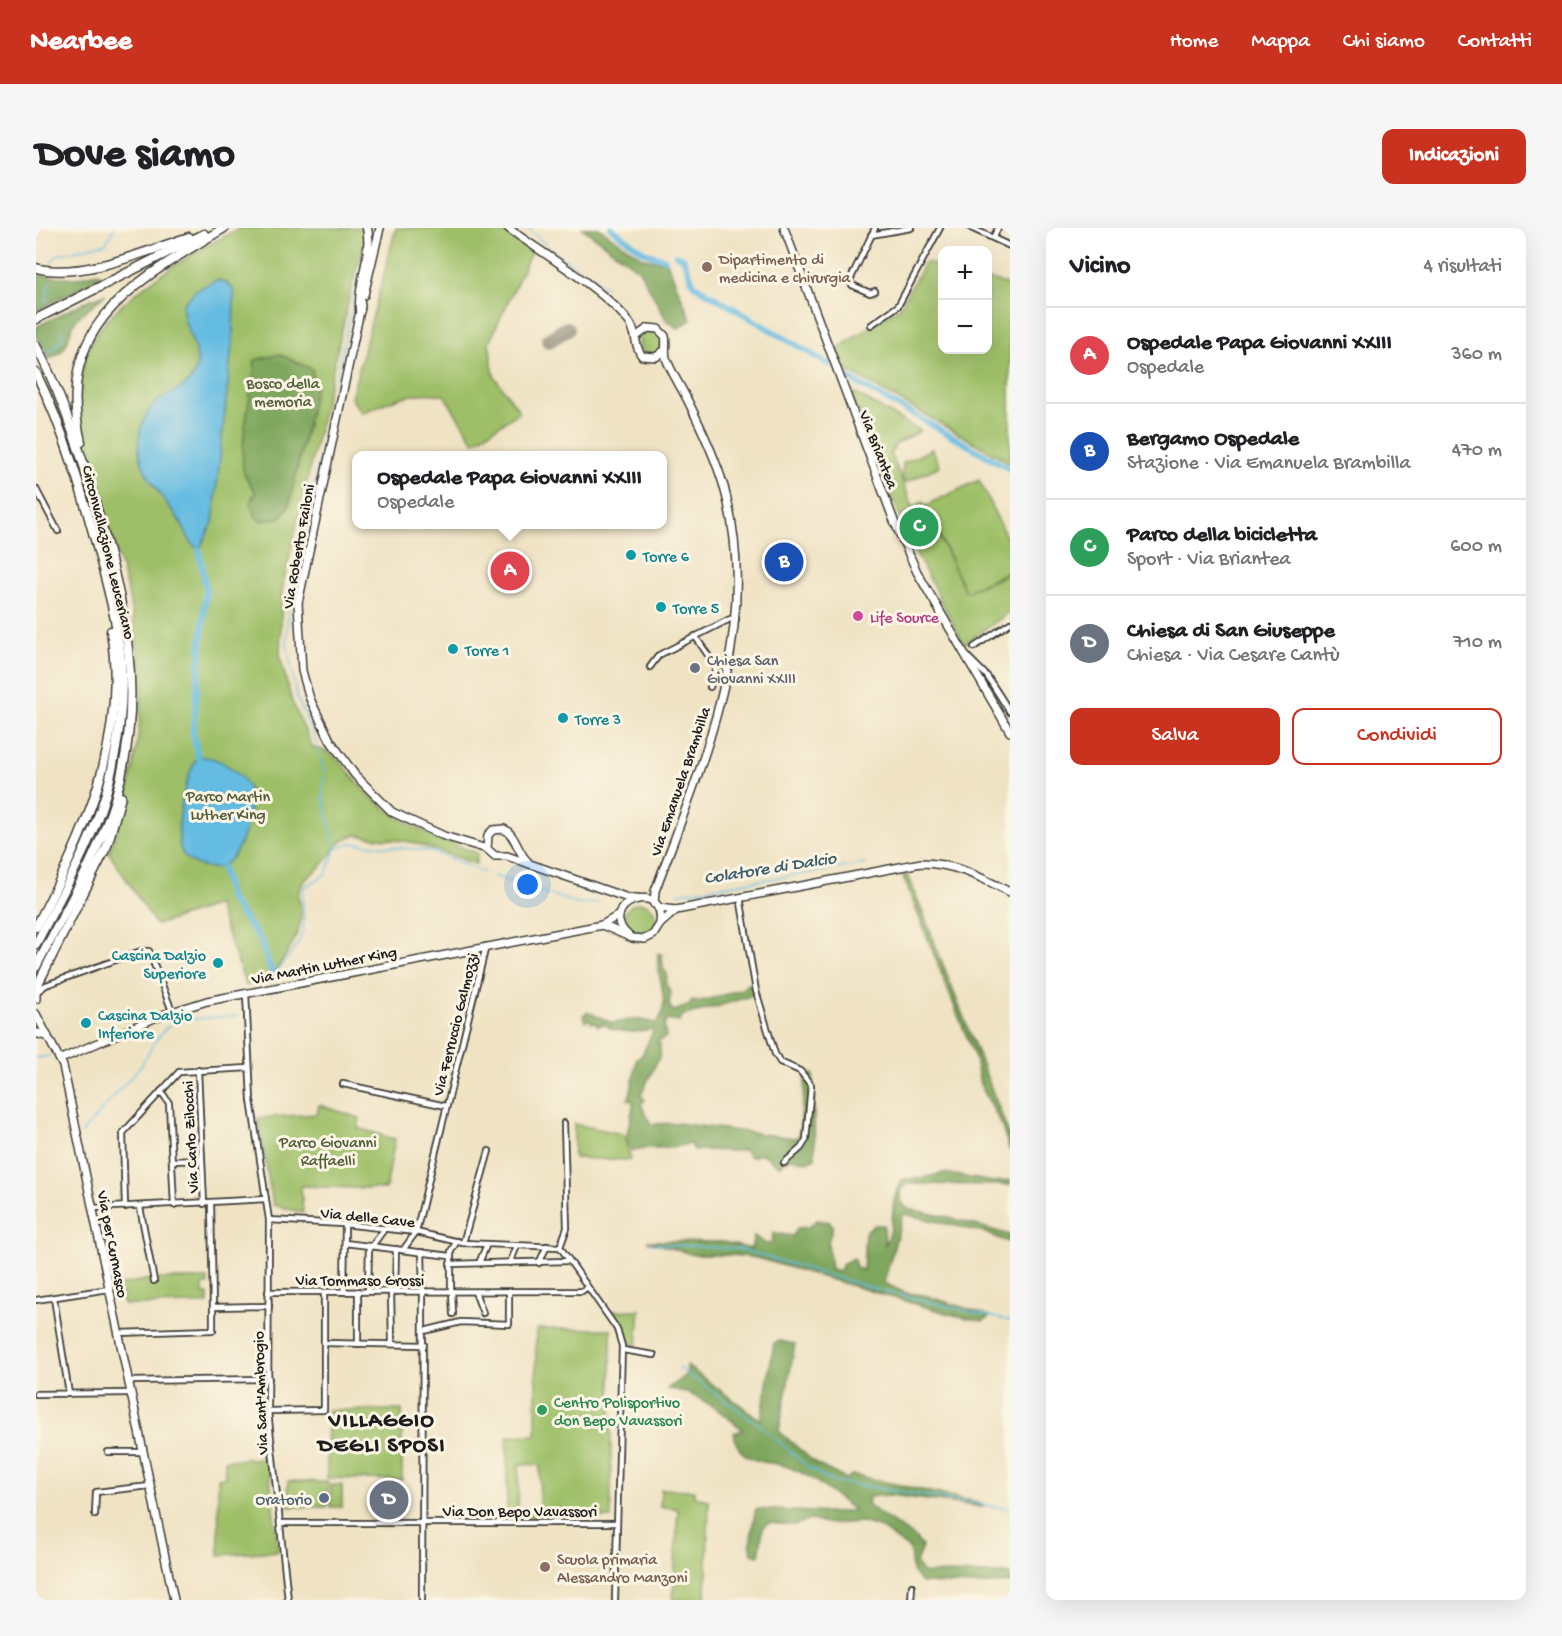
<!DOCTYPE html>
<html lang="it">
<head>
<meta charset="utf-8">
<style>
	body { margin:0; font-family:"Gochi Hand",sans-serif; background:#f6f6f6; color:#202124 }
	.controls { position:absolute; right:18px; top:18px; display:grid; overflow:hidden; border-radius:12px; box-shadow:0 6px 24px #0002 }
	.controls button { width:54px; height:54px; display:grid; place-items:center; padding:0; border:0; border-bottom:2px solid #e0e0e0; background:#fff; color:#202124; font:30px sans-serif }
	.you { position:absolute; left:492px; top:657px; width:21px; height:21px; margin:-15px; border:4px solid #fff; border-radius:50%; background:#1a73e8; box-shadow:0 0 0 9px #1a73e833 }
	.badge { display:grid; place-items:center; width:39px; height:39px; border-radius:50%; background:#c8321e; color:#fff; font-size:20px; font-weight:700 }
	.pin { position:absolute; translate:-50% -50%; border:3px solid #fff; box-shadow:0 2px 6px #0006 }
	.popup { position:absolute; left:316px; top:223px; width:315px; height:78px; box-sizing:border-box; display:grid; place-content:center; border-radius:12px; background:#fff; filter:drop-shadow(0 2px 4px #0005); font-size:20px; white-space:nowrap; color:#757577 }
	.popup b { font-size:22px; color:#202124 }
	.popup::after { content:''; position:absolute; left:50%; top:100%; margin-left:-12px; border:12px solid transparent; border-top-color:#fff }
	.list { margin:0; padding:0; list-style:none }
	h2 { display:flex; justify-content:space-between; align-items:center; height:78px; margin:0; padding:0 24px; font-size:26px }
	h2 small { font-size:20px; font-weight:400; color:#757577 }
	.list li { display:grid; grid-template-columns:39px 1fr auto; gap:18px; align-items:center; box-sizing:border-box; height:96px; padding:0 24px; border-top:2px solid #e0e0e0 }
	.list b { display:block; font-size:22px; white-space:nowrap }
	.list p { margin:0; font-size:20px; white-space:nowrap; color:#757577 }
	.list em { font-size:20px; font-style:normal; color:#757577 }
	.actions { display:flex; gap:12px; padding:18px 24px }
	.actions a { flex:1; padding:14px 0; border:2px solid #c8321e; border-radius:12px; text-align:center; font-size:21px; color:#c8321e }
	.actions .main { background:#c8321e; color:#fff }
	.map { position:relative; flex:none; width:974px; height:1372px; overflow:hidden; border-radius:12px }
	header { display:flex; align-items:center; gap:36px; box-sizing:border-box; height:84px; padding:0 30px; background:#c8321e; color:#fff }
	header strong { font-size:28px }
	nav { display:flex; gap:33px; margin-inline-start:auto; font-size:21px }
	.intro { display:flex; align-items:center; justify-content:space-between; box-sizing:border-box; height:144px; padding:0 36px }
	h1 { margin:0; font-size:42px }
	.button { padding:15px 27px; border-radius:12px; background:#c8321e; color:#fff; font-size:21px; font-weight:700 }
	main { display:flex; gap:36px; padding:0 36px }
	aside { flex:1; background:#fff; border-radius:12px; box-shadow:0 6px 24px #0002 }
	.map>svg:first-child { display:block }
	.green { fill:#9ebf68; stroke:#5d6e42; stroke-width:1.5; fill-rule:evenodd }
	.forest { fill:#7ea65c; stroke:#4d613c; stroke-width:1.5 }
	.water { fill:#65bce2; stroke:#406c7f; stroke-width:1.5 }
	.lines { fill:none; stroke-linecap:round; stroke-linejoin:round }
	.stream { stroke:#65bce2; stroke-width:1.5 }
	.canal { stroke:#65bce2; stroke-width:6 }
	.taxiway { stroke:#868070; stroke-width:16 }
	.street-casing { stroke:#3c3a35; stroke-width:8 }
	.secondary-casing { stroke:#3c3a35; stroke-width:10 }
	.highway-casing { stroke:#3c3a35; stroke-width:11 }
	.street { stroke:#fff; stroke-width:4.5 }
	.secondary { stroke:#fff; stroke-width:7 }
	.highway { stroke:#fff; stroke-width:8 }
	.education-dot { fill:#8d6e63; stroke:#fcf5e5; stroke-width:2 }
	.culture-dot { fill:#0f9aa8; stroke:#fcf5e5; stroke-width:2 }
	.hotel-dot { fill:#d1479c; stroke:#fcf5e5; stroke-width:2 }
	.worship-dot { fill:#6b7280; stroke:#fcf5e5; stroke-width:2 }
	.leisure-dot { fill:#2e9e5b; stroke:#fcf5e5; stroke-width:2 }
	.service-dot { fill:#5c6f8a; stroke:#fcf5e5; stroke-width:2 }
	.labels { text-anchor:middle; stroke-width:6; stroke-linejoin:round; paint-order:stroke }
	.education-label { font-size:16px; fill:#785e54; stroke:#fcf5e5; text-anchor:start }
	.park-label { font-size:16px; fill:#505d3a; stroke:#fcf5e5 }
	.street-label { font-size:16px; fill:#1c1c1c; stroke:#fcf5e5 }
	.culture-label { font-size:16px; fill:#0d838f; stroke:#fcf5e5; text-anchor:start }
	.hotel-label { font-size:16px; fill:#b23c85; stroke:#fcf5e5; text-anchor:start }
	.worship-label { font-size:16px; fill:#5b616d; stroke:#fcf5e5; text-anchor:start }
	.leisure-label { font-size:16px; fill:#27864d; stroke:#fcf5e5; text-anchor:start }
	.service-label { font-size:16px; fill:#4e5e75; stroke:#fcf5e5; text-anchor:end }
	.water-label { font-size:18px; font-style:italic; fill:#395c6b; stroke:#fcf5e5 }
	.district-label { font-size:22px; font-weight:bold; letter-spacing:1.5px; fill:#1c1c1c; stroke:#fcf5e5 }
</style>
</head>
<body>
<header>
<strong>Nearbee</strong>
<nav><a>Home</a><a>Mappa</a><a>Chi siamo</a><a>Contatti</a></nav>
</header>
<div class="intro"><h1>Dove siamo</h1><a class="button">Indicazioni</a></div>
<main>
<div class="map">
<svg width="974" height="1372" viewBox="0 0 974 1372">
	<rect width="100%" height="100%" fill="#fcf5e5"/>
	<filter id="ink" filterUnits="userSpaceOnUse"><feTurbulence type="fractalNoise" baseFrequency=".0167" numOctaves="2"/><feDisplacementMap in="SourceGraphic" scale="12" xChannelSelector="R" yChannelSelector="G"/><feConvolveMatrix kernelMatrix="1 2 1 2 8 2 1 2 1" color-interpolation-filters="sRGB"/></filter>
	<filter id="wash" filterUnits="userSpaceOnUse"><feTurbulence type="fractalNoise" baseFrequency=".008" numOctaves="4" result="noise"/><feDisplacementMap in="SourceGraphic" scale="24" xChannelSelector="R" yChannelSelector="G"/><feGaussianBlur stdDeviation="1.35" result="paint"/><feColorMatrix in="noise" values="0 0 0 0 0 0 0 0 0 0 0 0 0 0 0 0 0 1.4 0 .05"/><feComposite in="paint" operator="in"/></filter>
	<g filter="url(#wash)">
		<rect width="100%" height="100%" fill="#f0e3c4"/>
		<g class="green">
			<path d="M204,0H327C331,17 325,29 319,45L246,361L244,429L256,474L277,520C303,522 314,549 332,566C364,596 401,610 441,625L440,636L375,614L319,607C298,614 300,623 288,635C278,647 265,649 262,668C274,698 249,730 231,754L210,757L181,677L120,697L73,625C95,563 112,491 102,425C99,401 95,376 89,353C70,282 20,183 57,112C79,69 161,22 204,0ZM267,214L253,277L245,289L225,293L216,269Z"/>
			<path d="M360,0H464L496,22L453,115L458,148L484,184L438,214L408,167C381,161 352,173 326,185L315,170Z"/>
			<polygon points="889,34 906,39 906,122 951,122 952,51 974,57 974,235 810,142 802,120 864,79"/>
			<circle cx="615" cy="115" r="12"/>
			<polygon points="813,162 884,203 859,217 855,226 877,279 887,274 929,363 890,277 943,252 974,317 974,343 930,364 974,345 974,384 928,416 876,318"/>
			<polygon points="896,221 904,238 869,255 866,249 867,235"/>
			<circle cx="604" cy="691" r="16"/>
			<polygon points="283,877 324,890 322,900 359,911 350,961 265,958 267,985 237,977 222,890 281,886"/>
			<polygon points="538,896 587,906 595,932 538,930"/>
			<polygon points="114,1051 172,1051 172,1057 167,1057 167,1066 172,1066 172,1076 88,1077 85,1066 81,1066 79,1058"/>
			<polygon points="604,1082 601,1118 592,1117 589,1106 574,1083"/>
			<path d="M500,1101H575V1290L471,1289V1208L500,1207ZM483,1236L504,1237L503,1284H482Z"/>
			<polygon points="292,1182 366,1182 366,1252 291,1250"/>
			<polygon points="232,1230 242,1323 183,1327 182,1250 189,1249 189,1232"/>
			<polygon points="252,1253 292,1254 291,1279 251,1279"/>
			<polygon points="295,1257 306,1257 306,1279 294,1279"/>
			<polygon points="625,1261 658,1262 658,1269 673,1272 670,1372 637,1372 642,1281 624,1278"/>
		</g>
		<g class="forest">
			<polygon points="546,0 563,0 607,30 631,34 655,92 642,100 631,93 603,42"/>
			<polygon points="61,45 67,48 0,83 0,47 40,50"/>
			<path d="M70,66C63,73 45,85 40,92C29,108 37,121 13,131L0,108V99L53,72Z"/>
			<path d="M243,126L276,141L279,161L253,277L245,289L225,293L220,289L214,274L220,265C215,257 208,250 207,240C204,215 216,160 219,132Z"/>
			<polygon points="866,646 873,649 963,880 974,910 974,923 965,896 944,856 939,830"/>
			<path d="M622,725L626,727L627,740L631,746L630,757L635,764L633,777L637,783L652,778L656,773C664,776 694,764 703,762C708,761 710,756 715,755L716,767C710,771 651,787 647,787L643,794L631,792L628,798L630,809L621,815L624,817V827L605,867L609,872L605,876L615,896L641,895L759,910L763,907L770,845L777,846L779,930L772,934L755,930L743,938L726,926L714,929L708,922C691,925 676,920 659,923L653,915C634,924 614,916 595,923L590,911L597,878V873L592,872C595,867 600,838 600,832L606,827L617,803L616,801C603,805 579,806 568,796L562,798L559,794L555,795L554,791L549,793L547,787L552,784L577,795L600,791L620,795C638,776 618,747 622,725Z"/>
			<path d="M908,945L958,954L974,952V957L871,956L864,962L866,975L872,981L912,989L974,1007V1015L947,1004L867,986L848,1055L869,1065L888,1067L954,1088L947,1093L917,1087L721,1030L696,1027H658L611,1013L687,1014L715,1021L718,1008L730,1016L736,1014L737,1005L757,1008L761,1000L772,999L781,992L794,994L797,998L792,1014L795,1041L804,1043L807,1035L818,1030L820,1040L827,1042L829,1005L839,997H848L849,1017C861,996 852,970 867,951L886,950Z"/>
			<path d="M744,1113L759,1116L743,1203L780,1236L810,1251L815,1247L823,1248L939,1274L948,1279L854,1267L833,1269L832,1278L877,1308L886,1318L880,1336L886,1345L974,1346V1355L941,1357L885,1355L876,1343L874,1322L843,1299L825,1294L795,1296L774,1292L758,1297L732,1295L727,1300L723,1328C719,1327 717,1328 715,1323C713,1319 718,1287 720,1281L798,1285L818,1282C796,1267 778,1248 752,1239C737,1233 722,1237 708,1226C701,1221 700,1213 698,1205L707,1202C687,1185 657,1161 631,1161L651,1146V1138L725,1192L738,1115Z"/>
		</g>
		<g class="water">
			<path d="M182,52L192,56L198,63L197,108L177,294L163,322C153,316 150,302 143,292C119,257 85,228 113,182C124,165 155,163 160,141C166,119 145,101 147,76L161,61Z"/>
			<path d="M162,529C173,528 183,532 192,538C201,544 209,551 213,562C219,582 202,644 175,640C166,639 152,635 147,626C136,609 149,545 162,529Z"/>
		</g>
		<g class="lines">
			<g class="stream">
				<polyline points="491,0 520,25 570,59"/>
				<polyline points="15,34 22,27 70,15 78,0"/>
				<polyline points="10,74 13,55"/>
				<polyline points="13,125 26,111 26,103"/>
				<polyline points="300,621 287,570 288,543 279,511 261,470 251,415 252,378 322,49"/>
				<polyline points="458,648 542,676 562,675"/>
				<polyline points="643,665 829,636"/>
				<path d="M235,755C239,739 257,728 264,711C272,691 265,679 267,660L290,646L300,621L316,615L394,623L447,644"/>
				<polyline points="0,830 13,828"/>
				<polyline points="46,905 107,835 119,813 130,800 142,792 201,788"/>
				<polyline points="616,1016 703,1021 843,1062"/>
				<polyline points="847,1063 974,1093"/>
				<polyline points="642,1139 725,1198 773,1240 795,1253 974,1281"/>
				<polyline points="974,1351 974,1349"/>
			</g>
			<g class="canal">
				<polyline points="575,0 608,24 629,31"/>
				<polyline points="640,27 647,30 658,57 794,137"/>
				<polyline points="812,150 974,241"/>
				<polyline points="162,529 157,506 170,361 163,322"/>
				<polyline points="186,639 193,670 225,713 237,748"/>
			</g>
			<polyline class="taxiway" points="513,112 531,101"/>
		</g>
	</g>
	<g filter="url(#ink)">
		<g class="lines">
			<defs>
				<g id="street">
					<polyline points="839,0 814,52 816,57 834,65 839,63"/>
					<polyline points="935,0 974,18"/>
					<polyline points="835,7 875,0"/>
					<polyline points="957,10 962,0"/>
					<polyline points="835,97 862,78 904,0"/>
					<polyline points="0,261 22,303"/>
					<polyline points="659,408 680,439 674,459"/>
					<polyline points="938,419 974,395"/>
					<polyline points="930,427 951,448 974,484"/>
					<polyline points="614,439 623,427 694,391 700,391"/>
					<polyline points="704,669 720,763 739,826 744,834 764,843 775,857 770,912 765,920 748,935"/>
					<polyline points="2,763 10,757 105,723 113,723 136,783"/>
					<polyline points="210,765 215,872 233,992 232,1183 252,1372"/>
					<polyline points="162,842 168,976"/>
					<polyline points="307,856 410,878"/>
					<polyline points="125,863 133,875 138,977"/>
					<polyline points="136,933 166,932"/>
					<polyline points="175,976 177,1079"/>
					<polyline points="89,979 87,905 143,844 213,840"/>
					<polyline points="104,979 118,1053"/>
					<polyline points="57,980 230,971"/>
					<polyline points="233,992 307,996 380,1004 427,1015 524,1019"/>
					<polyline points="309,1015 414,1028"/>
					<polyline points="427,1015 453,923"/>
					<polyline points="336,1018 347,1003"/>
					<polyline points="524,1019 581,1101 586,1118 579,1372"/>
					<polyline points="524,1019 531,1000 528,895"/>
					<polyline points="367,1022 380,1004 450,718"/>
					<polyline points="386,1024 387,1064"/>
					<polyline points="443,1035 451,1016"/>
					<polyline points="474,1035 481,1018"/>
					<polyline points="503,1035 511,1018"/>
					<polyline points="414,1036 533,1033"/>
					<polyline points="332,1063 333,1018"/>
					<polyline points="415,1063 415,1023 421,1013"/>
					<polyline points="416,1063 417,1086"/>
					<polyline points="232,1064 546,1063 550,1060"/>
					<polyline points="308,1064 309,998"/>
					<polyline points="355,1064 356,1116"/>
					<polyline points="359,1064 360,1021"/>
					<polyline points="439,1064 447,1085"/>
					<polyline points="18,1070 33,1166"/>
					<polyline points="0,1072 73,1061"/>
					<polyline points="388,1103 425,1094 473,1096 473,1064"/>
					<polyline points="82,1105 177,1102 177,1079 233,1078"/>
					<polyline points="288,1115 388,1117"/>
					<polyline points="322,1116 322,1063"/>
					<polyline points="587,1122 618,1127"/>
					<polyline points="93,1153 233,1151"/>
					<polyline points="0,1166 95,1165"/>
					<polyline points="232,1183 288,1182 288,1064"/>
					<polyline points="72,1224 108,1224"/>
					<polyline points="59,1287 60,1264 114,1258"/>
					<polyline points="244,1295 581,1295"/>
					<polyline points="386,1372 387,1063"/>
					<polyline points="875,1372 876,1358"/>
				</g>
				<g id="secondary">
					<path d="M472,0C506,25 569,62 593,94C602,105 597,117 606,128L620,129L629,122"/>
					<polyline points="748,0 858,293 881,344 974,504"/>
					<polyline points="328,67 344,0"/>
					<polyline points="325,78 262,375 266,443 274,471 294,512 319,547 356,584 408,608 451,621 459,628 471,628 592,670 601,670"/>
					<path d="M601,108L612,100L622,101L629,108C631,116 628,122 630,130C635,144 644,157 651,171C665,199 679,228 688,259C727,400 667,533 619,663L618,676"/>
					<path d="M451,621L452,607L457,602L468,601C480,607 481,624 492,634"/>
					<path d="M622,680L640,682L885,635C918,635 944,649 974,664"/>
					<polyline points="566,697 596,710 609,711 617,707 624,696 640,682"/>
					<path d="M593,708C556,677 631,648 624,696"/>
					<polyline points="0,756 0,771"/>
					<polyline points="0,786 27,838 138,1372"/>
					<polyline points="25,831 123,788 171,773 566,697 583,687"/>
				</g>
				<g id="highway">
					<path d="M0,40C45,52 110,23 153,9"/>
					<path d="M324,82C322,55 337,27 331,0"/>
					<polyline points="0,91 168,6"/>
					<path d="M0,118C25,165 42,216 57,267C88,374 112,465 78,575C60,632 27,686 0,739"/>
					<path d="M0,145C29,204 47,267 64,330C73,364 82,398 85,433C88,472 83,512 74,550C60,609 27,663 0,716"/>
					<path d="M45,214C17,95 101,53 188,0"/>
					<path d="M0,699C49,605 92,512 75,403"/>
					<polyline points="1,758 71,618 85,569"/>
					<polyline points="0,805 11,808"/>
				</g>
			</defs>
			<use href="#street" class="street-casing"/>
			<use href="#secondary" class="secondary-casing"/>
			<use href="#highway" class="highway-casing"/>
			<use href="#street" class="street"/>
			<use href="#secondary" class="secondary"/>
			<use href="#highway" class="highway"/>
		</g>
	</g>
	<g class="education-dot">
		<circle cx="671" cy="39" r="6"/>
		<circle cx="509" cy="1339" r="6"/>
	</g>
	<g class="culture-dot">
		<circle cx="595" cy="327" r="6"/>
		<circle cx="625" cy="379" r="6"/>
		<circle cx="417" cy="421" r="6"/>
		<circle cx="527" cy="490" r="6"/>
		<circle cx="182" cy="735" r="6"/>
		<circle cx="50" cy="795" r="6"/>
	</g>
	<circle class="hotel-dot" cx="822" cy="388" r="6"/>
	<circle class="worship-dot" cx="659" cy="440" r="6"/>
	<circle class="leisure-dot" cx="506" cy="1182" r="6"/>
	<circle class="service-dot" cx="288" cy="1270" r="6"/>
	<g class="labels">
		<g class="education-label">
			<text x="683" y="36">Dipartimento di<tspan x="683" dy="18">medicina e chirurgia</tspan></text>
			<text x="521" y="1336">Scuola primaria<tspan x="521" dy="18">Alessandro Manzoni</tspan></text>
		</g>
		<g class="park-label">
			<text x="247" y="160">Bosco della<tspan x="247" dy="18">memoria</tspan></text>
			<text x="192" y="573">Parco Martin<tspan x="192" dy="18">Luther King</tspan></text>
			<text x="292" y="919">Parco Giovanni<tspan x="292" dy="18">Raffaelli</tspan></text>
		</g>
		<g class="street-label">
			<text transform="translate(844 221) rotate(69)" y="6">Via Briantea</text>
			<text transform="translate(261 318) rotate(-80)" y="6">Via Roberto Failoni</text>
			<text transform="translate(74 324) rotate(76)" y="6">Circonvallazione Leuceriano</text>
			<text transform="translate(643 553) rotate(-71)" y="6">Via Emanuela Brambilla</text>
			<text transform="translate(288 736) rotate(-11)" y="6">Via Martin Luther King</text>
			<text transform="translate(418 796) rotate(-76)" y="6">Via Ferruccio Galmozzi</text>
			<text transform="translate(153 909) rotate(-93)" y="6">Via Carlo Zilocchi</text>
			<text transform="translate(332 988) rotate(6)" y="6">Via delle Cave</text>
			<text transform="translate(78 1016) rotate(79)" y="6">Via per Curnasco</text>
			<text x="324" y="1057">Via Tommaso Grossi</text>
			<text transform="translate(223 1165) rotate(-92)" y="6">Via Sant'Ambrogio</text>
			<text x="484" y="1288">Via Don Bepo Vavassori</text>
		</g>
		<g class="culture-label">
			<text x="607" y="333">Torre 6</text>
			<text x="637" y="385">Torre 5</text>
			<text x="429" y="427">Torre 1</text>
			<text x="539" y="496">Torre 3</text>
			<text x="170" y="732" text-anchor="end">Cascina Dalzio<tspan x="170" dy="18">Superiore</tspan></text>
			<text x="62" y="792">Cascina Dalzio<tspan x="62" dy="18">Inferiore</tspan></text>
		</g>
		<g class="hotel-label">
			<text x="834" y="394">Life Source</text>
		</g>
		<g class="worship-label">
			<text x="671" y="437">Chiesa San<tspan x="671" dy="18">Giovanni XXIII</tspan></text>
		</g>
		<g class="leisure-label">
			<text x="518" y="1179">Centro Polisportivo<tspan x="518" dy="18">don Bepo Vavassori</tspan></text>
		</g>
		<g class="service-label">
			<text x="276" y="1276">Oratorio</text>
		</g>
		<g class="water-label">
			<text transform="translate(734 639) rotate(-9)" y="6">Colatore di Dalcio</text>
		</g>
		<g class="district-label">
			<text x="346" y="1198">VILLAGGIO<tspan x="346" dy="25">DEGLI SPOSI</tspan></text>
		</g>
	</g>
</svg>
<div class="controls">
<button>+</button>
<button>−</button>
</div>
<div class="you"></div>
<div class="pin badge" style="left:474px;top:343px;background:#e0444e">A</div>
<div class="popup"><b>Ospedale Papa Giovanni XXIII</b>Ospedale</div>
<div class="pin badge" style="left:748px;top:334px;background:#1a4fb4">B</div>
<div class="pin badge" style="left:883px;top:299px;background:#2e9e5b">C</div>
<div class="pin badge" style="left:353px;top:1272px;background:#6b7280">D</div>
</div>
<aside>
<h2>Vicino<small>4 risultati</small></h2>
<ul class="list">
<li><span class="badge" style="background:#e0444e">A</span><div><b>Ospedale Papa Giovanni XXIII</b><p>Ospedale</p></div><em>360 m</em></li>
<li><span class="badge" style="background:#1a4fb4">B</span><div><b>Bergamo Ospedale</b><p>Stazione · Via Emanuela Brambilla</p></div><em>470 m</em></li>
<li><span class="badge" style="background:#2e9e5b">C</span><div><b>Parco della bicicletta</b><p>Sport · Via Briantea</p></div><em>600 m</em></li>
<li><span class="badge" style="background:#6b7280">D</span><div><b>Chiesa di San Giuseppe</b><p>Chiesa · Via Cesare Cantù</p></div><em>710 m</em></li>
</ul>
<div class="actions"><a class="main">Salva</a><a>Condividi</a></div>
</aside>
</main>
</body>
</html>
